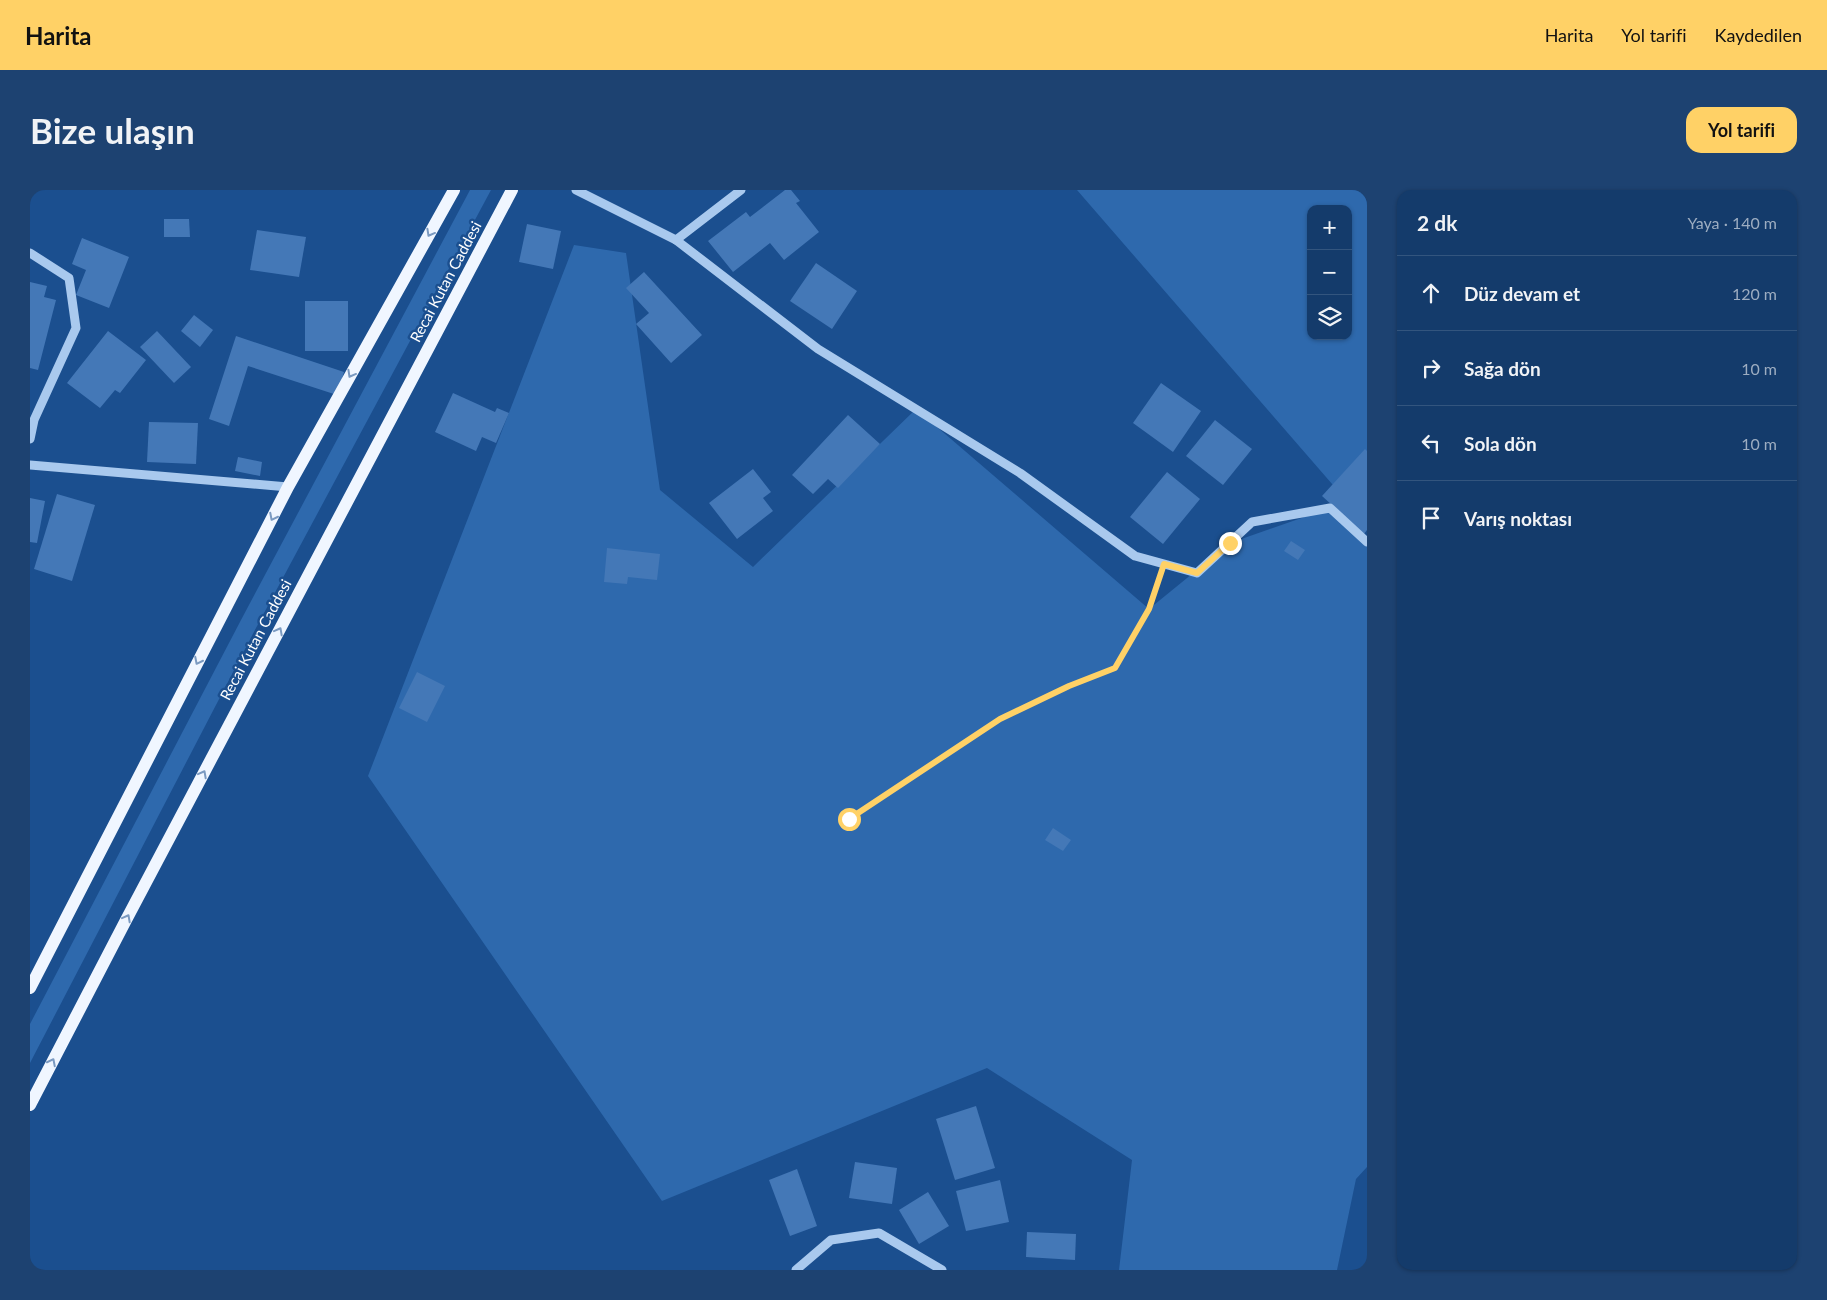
<!DOCTYPE html>
<html lang="tr">
<head>
<meta charset="utf-8">
<style>
	body { margin:0; font-family:Lato,sans-serif; background:#1d4271; color:#f1f3f6 }
	.controls { position:absolute; right:15px; top:15px; display:grid; overflow:hidden; border-radius:10px; box-shadow:0 1px 4px #0004 }
	.controls button { width:45px; height:45px; display:grid; place-items:center; padding:0; border:0; border-bottom:1px solid #33557e; background:#143b6b; color:#f1f3f6; font:25px sans-serif }
	.stop { position:absolute; width:15px; height:15px; margin:-11px; border:4px solid #ffd166; border-radius:50%; background:#fff }
	.stop.end { background:#ffd166; border-color:#fff; box-shadow:0 1px 5px #0008 }
	.list { margin:0; padding:0; list-style:none }
	h2 { display:flex; justify-content:space-between; align-items:center; height:65px; margin:0; padding:0 20px; font-size:21px }
	h2 small { font-size:16px; font-weight:400; color:#9dadc1 }
	.list li { display:grid; grid-template-columns:32px 1fr auto; gap:15px; align-items:center; box-sizing:border-box; height:75px; padding:0 20px; border-top:1px solid #33557e }
	.list b { display:block; font-size:19px; white-space:nowrap }
	.list em { font-size:16px; font-style:normal; color:#9dadc1 }
	.icon { flex:none; width:28px; height:28px; fill:none; stroke:currentColor; stroke-width:2; stroke-linecap:round; stroke-linejoin:round }
	.map { position:relative; flex:none; width:1337px; height:1080px; overflow:hidden; border-radius:15px }
	header { display:flex; align-items:center; gap:30px; box-sizing:border-box; height:70px; padding:0 25px; background:#ffd166; color:#111 }
	header strong { font-size:24px }
	nav { display:flex; gap:28px; margin-inline-start:auto; font-size:18px }
	.intro { display:flex; align-items:center; justify-content:space-between; box-sizing:border-box; height:120px; padding:0 30px }
	h1 { margin:0; font-size:35px }
	.button { padding:12px 22px; border-radius:15px; background:#ffd166; color:#111; font-size:18px; font-weight:700 }
	main { display:flex; gap:30px; padding:0 30px }
	aside { flex:1; background:#143b6b; border-radius:15px; box-shadow:0 1px 4px #0004 }
	.map>svg:first-child { display:block }
	.green { fill:#2e69ad; fill-rule:evenodd }
	.building { fill:#4478b7 }
	.lines { fill:none; stroke-linecap:round; stroke-linejoin:round }
	.path { stroke:#a9c9ee; stroke-width:3; stroke-dasharray:2.5 4; stroke-linecap:butt }
	.minor { stroke:#a9c9ee; stroke-width:9 }
	.major { stroke:#f0f6ff; stroke-width:12 }
	.oneway { stroke:#7b9ac1 }
	.route { stroke:#ffd166; stroke-width:6 }
	.labels { text-anchor:middle; stroke-width:5; stroke-linejoin:round; paint-order:stroke }
	.street-label { font-size:15px; fill:#fff; stroke:#1b4f8f }
</style>
</head>
<body>
<header>
<strong>Harita</strong>
<nav><a>Harita</a><a>Yol tarifi</a><a>Kaydedilen</a></nav>
</header>
<div class="intro"><h1>Bize ulaşın</h1><a class="button">Yol tarifi</a></div>
<main>
<div class="map">
<svg width="1337" height="1080" viewBox="0 0 1337 1080">
	<rect width="100%" height="100%" fill="#1b4f8f"/>
	<g class="green">
		<polygon points="440,0 461,0 226,438 0,873 0,834 211,430"/>
		<path d="M1047,0H1337V329L1309,302ZM1281,19H1318V146H1281Z"/>
		<polygon points="544,55 596,63 630,300 723,377 886,219 1119,419 1200,353 1300,318 1337,354 1337,977 1326,989 1307,1080 1089,1080 1102,970 957,878 632,1011 338,586"/>
	</g>
	<g class="building">
		<polygon points="755,0 761,0 770,11 766,13 789,42 754,70 740,53 703,82 678,51 716,22 720,27"/>
		<polygon points="134,29 159,29 160,47 134,47"/>
		<polygon points="497,34 531,41 523,79 489,72"/>
		<polygon points="227,40 276,47 269,87 220,80"/>
		<polygon points="52,48 99,67 79,118 46,105 56,80 42,74"/>
		<polygon points="786,73 827,101 802,139 760,111"/>
		<polygon points="614,82 672,145 641,173 606,134 619,123 596,98"/>
		<polygon points="0,92 17,96 14,107 26,110 8,180 0,178"/>
		<rect x="275" y="111" width="43" height="50"/>
		<polygon points="164,125 183,140 170,157 151,141"/>
		<polygon points="78,141 116,170 90,203 85,200 70,218 37,193"/>
		<polygon points="127,141 161,177 144,193 110,157"/>
		<polygon points="206,146 314,182 307,205 218,176 199,236 179,229"/>
		<polygon points="1131,193 1171,221 1143,262 1103,233"/>
		<polygon points="423,203 465,222 467,218 479,223 466,253 452,247 446,261 405,242"/>
		<polygon points="818,225 850,254 808,298 798,289 783,304 762,285"/>
		<polygon points="1185,230 1222,259 1193,295 1156,266"/>
		<polygon points="119,232 168,233 166,274 117,272"/>
		<polygon points="1335,259 1337,261 1337,340 1334,344 1292,306"/>
		<polygon points="208,267 232,272 230,286 205,281"/>
		<polygon points="723,279 741,302 733,308 743,321 707,349 679,313"/>
		<polygon points="1137,282 1170,309 1133,354 1100,327"/>
		<polygon points="27,304 65,315 42,391 4,379"/>
		<polygon points="0,308 15,311 7,353 0,352"/>
		<polygon points="1261,351 1275,360 1268,370 1254,361"/>
		<polygon points="577,358 630,364 627,390 598,387 597,394 574,392"/>
		<polygon points="387,482 415,496 397,532 369,518"/>
		<polygon points="1023,638 1041,650 1033,661 1015,650"/>
		<polygon points="946,916 965,978 925,990 906,929"/>
		<polygon points="825,972 867,978 862,1014 819,1008"/>
		<polygon points="767,979 787,1036 760,1046 739,990"/>
		<polygon points="970,990 979,1032 936,1041 926,1001"/>
		<polygon points="898,1002 919,1036 889,1054 869,1020"/>
		<polygon points="997,1042 1046,1044 1045,1070 996,1067"/>
	</g>
	<g class="lines">
		<polyline class="path" points="819,629 970,529 1039,496 1085,478 1119,419 1129,389"/>
		<g class="minor">
			<polyline points="546,0 646,50 788,159 990,283 1105,366 1167,383 1222,332 1300,318 1337,352"/>
			<polyline points="646,50 711,0"/>
			<polyline points="0,63 39,88 46,138 4,230 0,249"/>
			<polyline points="0,275 258,297"/>
			<polyline points="766,1080 801,1050 849,1043 912,1080"/>
		</g>
		<g class="major">
			<polyline points="0,798 258,297 424,0"/>
			<polyline points="0,915 95,732 482,0"/>
		</g>
	</g>
	<defs><path id="oneway-chevron" d="M-2-3.5L2.5 0L-2 3.5" fill="none" stroke-width="1.6" stroke-linecap="round" stroke-linejoin="round" transform="scale(1.25)"/></defs>
	<g class="oneway">
		<use href="#oneway-chevron" transform="translate(400 43) rotate(119)"/>
		<use href="#oneway-chevron" transform="translate(321 184) rotate(119)"/>
		<use href="#oneway-chevron" transform="translate(243 327) rotate(117)"/>
		<use href="#oneway-chevron" transform="translate(249 441) rotate(-62)"/>
		<use href="#oneway-chevron" transform="translate(168 471) rotate(117)"/>
		<use href="#oneway-chevron" transform="translate(173 584) rotate(-62)"/>
		<use href="#oneway-chevron" transform="translate(97 728) rotate(-62)"/>
		<use href="#oneway-chevron" transform="translate(22 872) rotate(-63)"/>
	</g>
	<g class="lines">
		<polyline class="route" points="819,629 970,529 1039,496 1085,478 1119,419 1134,374 1167,383 1200,353"/>
	</g>
	<g class="labels">
		<g class="street-label">
			<text transform="translate(416 92) rotate(-62)" y="5">Recai Kutan Caddesi</text>
			<text transform="translate(226 450) rotate(-62)" y="5">Recai Kutan Caddesi</text>
		</g>
	</g>
</svg>
<div class="controls">
<button>+</button>
<button>−</button>
<button><svg class="icon" aria-label="layers" viewBox="0 0 24 24"><path d="M12 4l9 5-9 5-9-5zM3 14l9 5 9-5"/></svg></button>
</div>
<div class="stop" style="left:819px;top:629px"></div>
<div class="stop end" style="left:1200px;top:353px"></div>
</div>
<aside>
<h2>2 dk<small>Yaya · 140 m</small></h2>
<ul class="list">
<li><svg class="icon" aria-label="ahead" viewBox="0 0 24 24"><path d="M12 20V5M6 11l6-6 6 6"/></svg><div><b>Düz devam et</b></div><em>120 m</em></li>
<li><svg class="icon" aria-label="right" viewBox="0 0 24 24"><path d="M7 20v-9h11M14 6l5 5-5 5"/></svg><div><b>Sağa dön</b></div><em>10 m</em></li>
<li><svg class="icon" aria-label="left" viewBox="0 0 24 24"><path d="M17 20v-9H6M10 6l-5 5 5 5"/></svg><div><b>Sola dön</b></div><em>10 m</em></li>
<li><svg class="icon" aria-label="arrive" viewBox="0 0 24 24"><path d="M6 21V4h12l-3 4 3 4H6"/></svg><div><b>Varış noktası</b></div></li>
</ul>
</aside>
</main>
</body>
</html>
